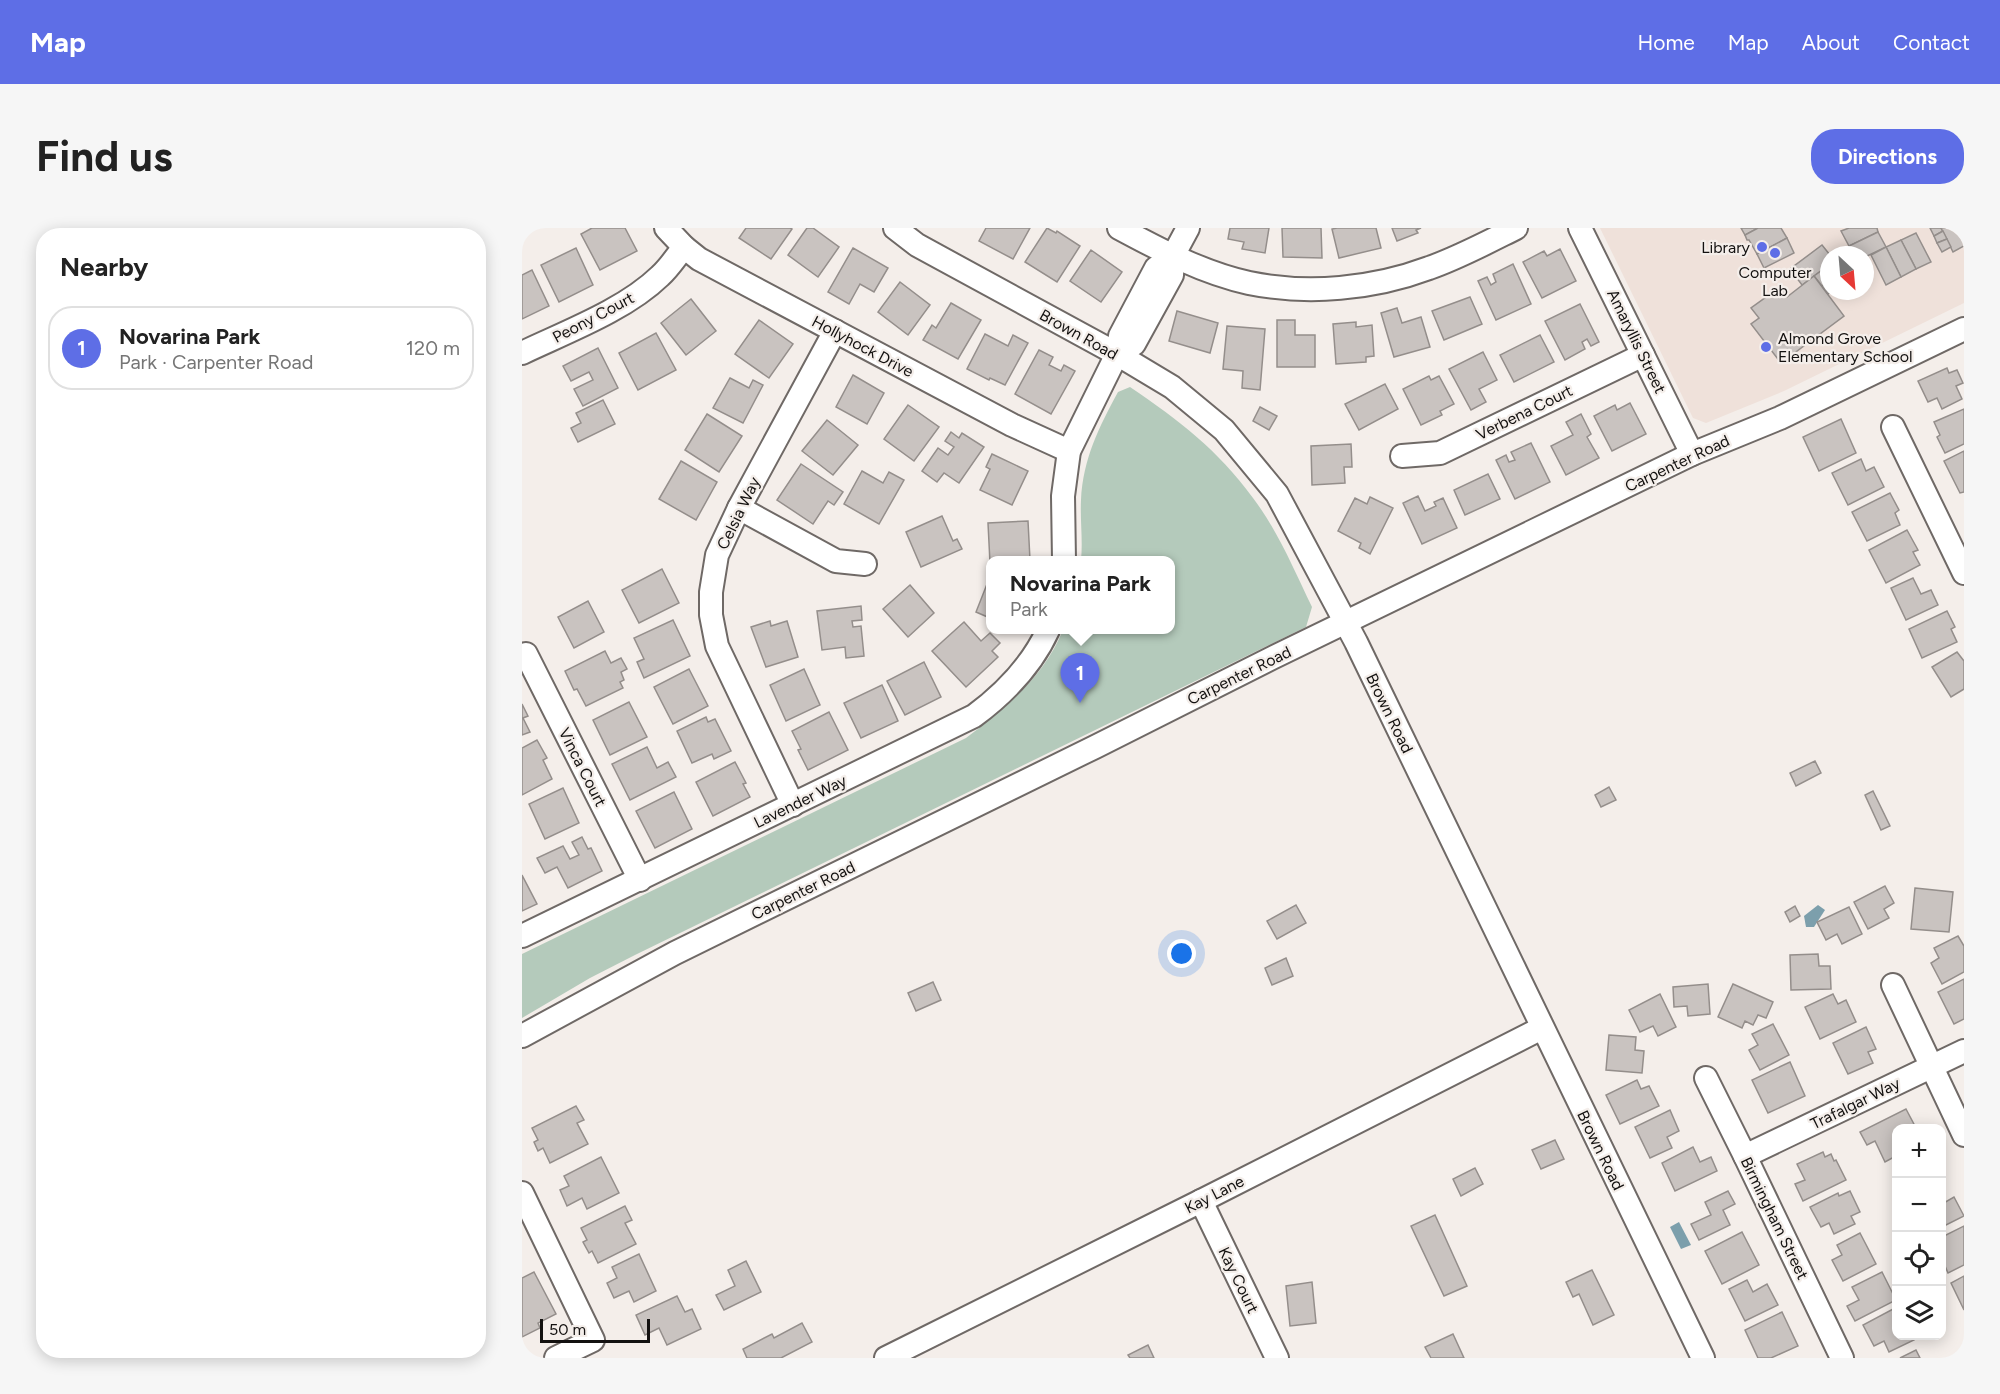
<!DOCTYPE html>
<html lang="en">
<head>
<meta charset="utf-8">
<style>
	body { margin:0; font-family:Figtree,sans-serif; background:#f6f6f6; color:#222 }
	.controls { position:absolute; right:18px; bottom:18px; display:grid; overflow:hidden; border-radius:12px; box-shadow:0 3px 15px #0003 }
	.controls button { width:54px; height:54px; display:grid; place-items:center; padding:0; border:0; border-bottom:2px solid #e0e0e0; background:#fff; color:#222; font:30px sans-serif }
	.compass { position:absolute; left:1298px; top:18px; width:54px; height:54px; border-radius:50%; background:#fff; box-shadow:0 3px 15px #0003; rotate:154deg }
	.scale { position:absolute; left:18px; bottom:15px; width:110px; box-sizing:border-box; padding-left:6px; border:3px solid #131110; border-top:0; font-size:16px; line-height:21px; white-space:nowrap; color:#131110; -webkit-text-stroke:4px #f4eeea; paint-order:stroke }
	.you { position:absolute; left:660px; top:726px; width:21px; height:21px; margin:-15px; border:4px solid #fff; border-radius:50%; background:#1a73e8; box-shadow:0 0 0 9px #1a73e833 }
	.badge { display:grid; place-items:center; width:39px; height:39px; border-radius:50%; background:#5e6ee6; color:#fff; font-size:20px; font-weight:700 }
	.pin { position:absolute; translate:-50% -50px; filter:drop-shadow(0 2px 3px #0008) }
	.pin::after { content:''; position:absolute; top:32px; width:21px; height:18px; background:inherit; clip-path:polygon(0 0,100% 0,50% 100%) }
	.popup { position:absolute; left:464px; top:328px; width:189px; height:78px; box-sizing:border-box; display:grid; place-content:center; border-radius:12px; background:#fff; filter:drop-shadow(0 2px 4px #0005); font-size:20px; white-space:nowrap; color:#767676 }
	.popup b { font-size:22px; color:#222 }
	.popup::after { content:''; position:absolute; left:50%; top:100%; margin-left:-12px; border:12px solid transparent; border-top-color:#fff }
	.list { margin:0; padding:0; list-style:none }
	h2 { display:flex; justify-content:space-between; align-items:center; height:78px; margin:0; padding:0 24px; font-size:26px }
	h2 small { font-size:20px; font-weight:400; color:#767676 }
	.list li { display:grid; grid-template-columns:39px 1fr auto; gap:18px; align-items:center; box-sizing:border-box; height:84px; margin:0 12px 12px; padding:0 12px; border:2px solid #e0e0e0; border-radius:24px }
	.list b { display:block; font-size:22px; white-space:nowrap }
	.list p { margin:0; font-size:20px; white-space:nowrap; color:#767676 }
	.list em { font-size:20px; font-style:normal; color:#767676 }
	.icon { flex:none; width:33px; height:33px; fill:none; stroke:currentColor; stroke-width:2; stroke-linecap:round; stroke-linejoin:round }
	.map { position:relative; flex:none; width:1442px; height:1130px; overflow:hidden; border-radius:24px }
	header { display:flex; align-items:center; gap:36px; box-sizing:border-box; height:84px; padding:0 30px; background:#5e6ee6; color:#fff }
	header strong { font-size:28px }
	nav { display:flex; gap:33px; margin-inline-start:auto; font-size:21px }
	.intro { display:flex; align-items:center; justify-content:space-between; box-sizing:border-box; height:144px; padding:0 36px }
	h1 { margin:0; font-size:42px }
	.button { padding:15px 27px; border-radius:24px; background:#5e6ee6; color:#fff; font-size:21px; font-weight:700 }
	main { display:flex; gap:36px; padding:0 36px }
	aside { flex:1; background:#fff; border-radius:24px; box-shadow:0 3px 15px #0003 }
	.map>svg:first-child { display:block }
	.built { fill:#efe1da; fill-rule:evenodd }
	.green { fill:#b4cabb }
	.water { fill:#7c9fac }
	.building { fill:#c9c3c0; stroke:#948e8b; stroke-width:1.5 }
	.lines { fill:none; stroke-linecap:round; stroke-linejoin:round }
	.minor-casing { stroke:#6f6966; stroke-width:26 }
	.minor { stroke:#fff; stroke-width:22 }
	.poi-dot { fill:#5e6ee6; stroke:#f4eeea; stroke-width:2 }
	.labels { text-anchor:middle; stroke-width:4.5; stroke-linejoin:round; paint-order:stroke }
	.poi-label { font-size:16px; fill:#131110; stroke:#f4eeea; text-anchor:end }
	.street-label { font-size:16px; fill:#131110; stroke:#f4eeea }
</style>
</head>
<body>
<header>
<strong>Map</strong>
<nav><a>Home</a><a>Map</a><a>About</a><a>Contact</a></nav>
</header>
<div class="intro"><h1>Find us</h1><a class="button">Directions</a></div>
<main>
<aside>
<h2>Nearby<small></small></h2>
<ul class="list">
<li><span class="badge">1</span><div><b>Novarina Park</b><p>Park · Carpenter Road</p></div><em>120 m</em></li>
</ul>
</aside>
<div class="map">
<svg width="1442" height="1130" viewBox="0 0 1442 1130">
	<rect width="100%" height="100%" fill="#f4eeea"/>
	<path class="built" d="M1078,0H1442V75L1262,163L1184,195L1171,190ZM1307,27H1343V63H1307Z"/>
	<path class="green" d="M608,159C658,193 695,221 731,270C756,303 772,342 790,379L784,399L113,727L68,750L0,790V726L444,510C483,480 522,449 541,402H648V332H559C561,313 558,292 559,272C561,231 577,199 596,164Z"/>
	<g class="water">
		<polygon points="1296,677 1303,682 1292,699 1284,699 1282,688"/>
		<polygon points="1157,994 1169,1017 1159,1021 1148,999"/>
	</g>
	<g class="building">
		<polygon points="70,0 103,0 115,23 78,42 59,6"/>
		<polygon points="224,0 268,0 270,1 249,31 217,10"/>
		<polygon points="285,0 291,0 317,19 296,49 266,27"/>
		<polygon points="464,0 508,0 491,31 457,13"/>
		<polygon points="525,0 534,5 535,3 558,18 535,54 503,34"/>
		<polygon points="708,0 747,0 743,25 720,21 722,14 706,11"/>
		<polygon points="760,0 799,0 800,30 761,29"/>
		<polygon points="815,0 854,0 859,20 817,30 810,1"/>
		<polygon points="870,0 899,0 894,2 896,5 875,13"/>
		<polygon points="1219,0 1236,0 1223,7"/>
		<polygon points="1236,0 1259,0 1265,10 1235,26 1227,12 1225,12 1223,7"/>
		<polygon points="1327,0 1355,0 1356,4 1327,18 1319,3"/>
		<polygon points="1408,0 1419,0 1421,3 1412,8"/>
		<polygon points="1419,0 1439,0 1442,7 1442,18 1431,24"/>
		<polygon points="1421,3 1425,11 1415,15 1412,8"/>
		<polygon points="1356,4 1364,19 1343,29 1343,27 1331,27 1327,18"/>
		<polygon points="1394,5 1409,34 1394,41 1379,12"/>
		<polygon points="1265,10 1272,25 1242,40 1235,26"/>
		<polygon points="1425,11 1429,19 1420,24 1415,15"/>
		<polygon points="1379,12 1394,41 1379,49 1364,19"/>
		<polygon points="1300,17 1308,27 1307,37 1280,57 1268,41"/>
		<polygon points="1364,19 1379,49 1364,57 1349,27"/>
		<polygon points="54,20 71,57 37,74 19,37"/>
		<polygon points="331,20 366,40 352,64 338,56 327,76 306,64"/>
		<polygon points="1038,21 1054,53 1020,70 1001,34 1022,23 1025,28"/>
		<polygon points="569,22 600,44 579,74 548,53"/>
		<polygon points="991,36 1009,76 974,92 956,53 965,49 969,57 974,54 971,46"/>
		<polygon points="1303,40 1307,46 1307,53 1300,58 1292,48"/>
		<polygon points="10,42 27,78 0,91 0,47"/>
		<polygon points="1292,48 1322,88 1259,135 1229,96 1237,90 1229,80 1258,59 1265,69"/>
		<polygon points="1307,53 1307,63 1310,63 1306,66 1300,58"/>
		<polygon points="378,54 408,77 386,107 356,84"/>
		<polygon points="948,69 960,96 922,112 910,83"/>
		<polygon points="169,71 194,103 164,127 139,95"/>
		<polygon points="429,75 459,92 436,131 401,112 410,97 414,100"/>
		<polygon points="1058,76 1077,114 1069,118 1065,111 1060,114 1063,121 1043,132 1023,93"/>
		<polygon points="875,80 880,95 899,89 908,119 872,129 859,85"/>
		<polygon points="655,83 696,95 688,125 647,113"/>
		<polygon points="237,92 271,116 247,150 213,126"/>
		<polygon points="755,92 773,92 773,107 793,107 793,139 755,139"/>
		<polygon points="834,94 834,99 850,97 852,128 844,129 844,134 814,136 811,96"/>
		<polygon points="705,98 743,101 738,162 720,160 721,143 701,141"/>
		<polygon points="134,105 154,142 116,162 97,125"/>
		<polygon points="463,106 486,118 491,107 506,115 483,157 468,150 467,152 445,141"/>
		<polygon points="1018,107 1032,134 992,154 978,127"/>
		<polygon points="76,120 96,160 61,178 52,161 71,152 67,144 49,153 41,138"/>
		<polygon points="517,122 531,129 527,137 539,143 542,137 553,143 529,186 493,166"/>
		<polygon points="961,124 975,152 957,161 964,174 949,182 927,141"/>
		<polygon points="1425,140 1427,145 1435,142 1441,155 1434,158 1440,171 1420,181 1415,170 1406,174 1396,153"/>
		<polygon points="331,147 362,165 345,196 314,179"/>
		<polygon points="907,148 909,152 917,148 932,176 918,183 920,187 899,197 881,161"/>
		<polygon points="208,150 227,160 231,152 241,157 221,195 191,180"/>
		<polygon points="863,156 876,181 837,202 823,176"/>
		<polygon points="81,172 93,196 56,214 49,200 59,195 54,185"/>
		<polygon points="1108,175 1124,206 1090,223 1072,188 1093,177 1095,182"/>
		<polygon points="386,177 417,199 392,233 362,211"/>
		<polygon points="738,179 755,188 747,202 731,193"/>
		<polygon points="1442,181 1442,216 1423,225 1415,209 1418,207 1412,194"/>
		<polygon points="185,186 220,208 197,244 163,222"/>
		<polygon points="1059,186 1069,206 1065,209 1077,230 1044,247 1029,218 1051,207 1044,194"/>
		<polygon points="1319,191 1334,225 1297,243 1281,209"/>
		<polygon points="305,192 336,217 311,247 280,223"/>
		<polygon points="429,204 437,210 440,205 462,219 437,255 422,245 415,254 400,243 416,220 426,227 432,219 423,213"/>
		<polygon points="1009,215 1028,254 993,271 974,232 984,227 987,234 993,232 989,224"/>
		<polygon points="829,216 830,239 822,239 823,255 790,257 789,218"/>
		<polygon points="1442,223 1442,264 1438,265 1422,233"/>
		<polygon points="470,226 506,243 490,277 458,262 468,241 464,239"/>
		<polygon points="1339,231 1344,243 1352,239 1362,259 1326,277 1310,245"/>
		<polygon points="159,233 195,254 174,292 137,271"/>
		<polygon points="279,236 321,264 312,277 306,273 291,296 255,272"/>
		<polygon points="340,243 361,255 367,244 382,252 357,296 322,276"/>
		<polygon points="966,246 978,271 943,287 932,262"/>
		<polygon points="1368,265 1377,282 1373,285 1378,297 1345,313 1330,284"/>
		<polygon points="896,268 903,283 914,278 912,274 921,270 935,300 900,316 881,275"/>
		<polygon points="848,269 871,280 848,326 837,320 839,315 816,303 833,270 845,276"/>
		<polygon points="420,288 431,313 435,311 440,321 399,339 384,304"/>
		<polygon points="506,293 508,332 468,332 468,335 466,295"/>
		<polygon points="1385,302 1396,322 1391,324 1398,337 1364,355 1347,322"/>
		<polygon points="140,341 157,375 117,395 100,362"/>
		<polygon points="1391,350 1399,366 1409,362 1416,377 1384,392 1369,360"/>
		<polygon points="467,351 468,352 468,390 454,384"/>
		<polygon points="388,357 412,385 386,409 361,381"/>
		<polygon points="66,373 82,404 52,420 36,389"/>
		<polygon points="339,378 340,392 330,393 331,399 339,398 342,428 324,430 323,419 300,422 295,383"/>
		<polygon points="1425,383 1433,399 1429,401 1435,414 1400,430 1387,401"/>
		<polygon points="151,392 168,428 122,450 115,434 122,431 112,410"/>
		<polygon points="248,393 249,398 265,393 276,429 244,439 229,399"/>
		<polygon points="442,394 459,413 468,405 478,415 470,423 476,429 444,459 410,423"/>
		<polygon points="83,423 89,435 99,430 105,441 99,444 102,452 98,454 101,460 64,478 55,461 52,462 43,443"/>
		<polygon points="1435,424 1442,433 1442,461 1429,469 1410,439"/>
		<polygon points="402,434 419,469 383,487 365,453"/>
		<polygon points="167,441 186,478 151,496 132,459"/>
		<polygon points="282,441 298,477 264,493 248,457"/>
		<polygon points="360,457 376,493 339,510 322,475"/>
		<polygon points="107,474 125,509 88,527 71,492"/>
		<polygon points="0,476 6,488 1,490 8,504 0,507"/>
		<polygon points="307,484 326,522 286,542 276,522 279,521 270,503"/>
		<polygon points="184,489 186,494 193,491 209,523 192,531 190,526 170,535 155,503"/>
		<polygon points="15,512 25,530 21,532 30,551 0,567 0,520"/>
		<polygon points="125,519 135,540 146,534 154,549 108,572 90,536"/>
		<polygon points="1293,533 1299,545 1274,558 1268,545"/>
		<polygon points="213,534 224,555 221,556 228,569 191,588 174,554"/>
		<polygon points="1087,559 1094,572 1079,579 1073,567"/>
		<polygon points="41,560 57,595 23,611 7,576"/>
		<polygon points="1351,563 1368,598 1359,602 1343,567"/>
		<polygon points="152,564 170,601 133,620 114,583"/>
		<polygon points="60,609 66,621 69,620 80,643 46,660 35,639 23,645 15,630 41,618 48,631 57,627 50,614"/>
		<polygon points="0,647 15,676 0,683"/>
		<polygon points="1363,658 1372,675 1362,681 1367,690 1346,701 1332,674"/>
		<polygon points="1393,660 1431,664 1427,704 1389,701"/>
		<polygon points="774,677 784,695 755,711 745,693"/>
		<polygon points="1273,678 1278,688 1268,694 1263,684"/>
		<polygon points="1327,679 1340,706 1320,716 1315,706 1304,712 1295,694"/>
		<polygon points="1436,708 1442,718 1442,744 1420,756 1409,735 1417,730 1412,720"/>
		<polygon points="1296,726 1297,738 1308,738 1309,761 1269,762 1268,727"/>
		<polygon points="764,730 771,748 750,757 743,740"/>
		<polygon points="1442,751 1442,791 1432,796 1416,764"/>
		<polygon points="411,754 419,772 394,783 386,765"/>
		<polygon points="1186,756 1188,786 1166,788 1165,778 1152,779 1151,759"/>
		<polygon points="1211,756 1251,774 1244,790 1236,787 1231,797 1223,793 1220,800 1196,789"/>
		<polygon points="1138,766 1154,799 1136,808 1131,798 1118,804 1107,782"/>
		<polygon points="1311,766 1316,776 1324,772 1334,794 1298,811 1283,779"/>
		<polygon points="1251,796 1267,827 1238,842 1227,822 1236,817 1230,806"/>
		<polygon points="1344,799 1354,821 1346,824 1351,835 1326,846 1311,815"/>
		<polygon points="1087,807 1114,809 1113,822 1122,823 1120,845 1084,842"/>
		<polygon points="1268,834 1283,868 1246,885 1230,852"/>
		<polygon points="1115,852 1119,861 1127,858 1137,878 1098,896 1084,867"/>
		<polygon points="54,878 62,892 55,895 66,916 28,935 21,920 16,923 12,914 16,912 10,900"/>
		<polygon points="1384,881 1394,900 1374,900 1374,928 1363,934 1353,913 1345,917 1338,904"/>
		<polygon points="1148,882 1157,903 1145,909 1150,920 1128,930 1113,899"/>
		<polygon points="1033,912 1042,931 1019,941 1010,922"/>
		<polygon points="1171,919 1178,934 1189,929 1195,943 1153,963 1140,935"/>
		<polygon points="1301,924 1303,929 1309,926 1312,933 1314,932 1324,952 1281,973 1273,956 1283,952 1275,936"/>
		<polygon points="79,929 97,965 65,981 60,970 45,978 38,962 47,958 42,948"/>
		<polygon points="953,940 961,956 939,968 931,951"/>
		<polygon points="1206,963 1213,976 1201,982 1208,997 1177,1012 1169,996 1189,987 1183,974"/>
		<polygon points="1328,963 1338,984 1329,988 1333,996 1312,1006 1307,995 1299,999 1288,979 1316,965 1317,968"/>
		<polygon points="1432,969 1442,988 1420,999 1420,976"/>
		<polygon points="103,978 110,992 103,995 114,1016 76,1035 70,1023 67,1025 61,1014 65,1012 59,1000"/>
		<polygon points="913,987 945,1058 922,1068 889,998"/>
		<polygon points="1442,998 1442,1037 1426,1045 1420,1031 1420,1009"/>
		<polygon points="1220,1004 1237,1037 1200,1056 1183,1023"/>
		<polygon points="1338,1005 1354,1036 1321,1053 1310,1032 1320,1027 1315,1017"/>
		<polygon points="117,1026 134,1063 112,1074 107,1063 92,1070 85,1055 95,1050 90,1039"/>
		<polygon points="224,1033 239,1064 202,1082 194,1067 213,1058 206,1042"/>
		<polygon points="1070,1042 1092,1087 1071,1097 1057,1066 1051,1069 1044,1054"/>
		<polygon points="12,1044 34,1086 16,1095 18,1100 0,1109 0,1050"/>
		<polygon points="1360,1044 1374,1072 1333,1093 1325,1078 1337,1072 1330,1059"/>
		<polygon points="1442,1048 1442,1082 1429,1055"/>
		<polygon points="1225,1052 1231,1064 1245,1056 1256,1077 1223,1093 1207,1061"/>
		<polygon points="790,1054 794,1095 768,1098 764,1058"/>
		<polygon points="155,1068 163,1084 170,1081 179,1101 145,1117 137,1100 123,1107 114,1087"/>
		<polygon points="1373,1080 1374,1108 1390,1108 1392,1112 1367,1124 1362,1113 1352,1118 1341,1097"/>
		<polygon points="1260,1084 1276,1118 1249,1130 1236,1130 1223,1102"/>
		<polygon points="280,1095 290,1114 259,1130 225,1130 221,1121 250,1106 252,1110"/>
		<polygon points="931,1106 942,1130 909,1130 903,1119"/>
		<polygon points="626,1117 632,1130 608,1130 606,1127"/>
		<polygon points="1394,1122 1398,1130 1378,1130"/>
	</g>
	<g class="lines">
		<defs>
			<g id="minor">
				<polyline points="144,0 162,19 177,31 490,197 547,223"/>
				<polyline points="373,0 395,17 595,126 650,159 702,202 755,266 834,414 1181,1130"/>
				<path d="M597,0C638,22 681,45 727,55C786,67 851,61 907,40C936,30 966,14 994,0"/>
				<polyline points="1058,0 1170,226"/>
				<path d="M0,125C44,104 103,82 138,48C147,40 154,29 162,19"/>
				<polyline points="595,126 612,116 650,47 651,28 666,0"/>
				<polyline points="1371,199 1442,345"/>
				<polyline points="880,228 918,225 1121,127"/>
				<polyline points="217,280 314,333 343,336"/>
				<polyline points="542,332 541,268 547,223 595,126 598,108 634,40 651,28"/>
				<polyline points="4,426 118,652"/>
				<polyline points="271,577 195,418 189,387 189,364 195,327 217,280 313,103"/>
				<path d="M0,708L452,488C483,465 510,437 526,402"/>
				<polyline points="1371,757 1442,907"/>
				<polyline points="0,808 153,725 573,519 750,430 1170,226 1258,190 1442,101"/>
				<polyline points="1184,850 1223,928 1320,1130"/>
				<polyline points="1223,928 1442,823"/>
				<polyline points="0,965 71,1112 34,1130"/>
				<polyline points="679,973 755,1130"/>
				<polyline points="364,1130 679,973 1020,800"/>
			</g>
		</defs>
		<use href="#minor" class="minor-casing"/>
		<use href="#minor" class="minor"/>
	</g>
	<g class="poi-dot">
		<circle cx="1240" cy="19" r="6"/>
		<circle cx="1253" cy="25" r="6"/>
		<circle cx="1244" cy="119" r="6"/>
	</g>
	<g class="labels">
		<g class="poi-label">
			<text x="1228" y="25">Library</text>
			<text x="1253" y="50" text-anchor="middle">Computer<tspan x="1253" dy="18">Lab</tspan></text>
			<text x="1256" y="116" text-anchor="start">Almond Grove<tspan x="1256" dy="18">Elementary School</tspan></text>
		</g>
		<g class="street-label">
			<text transform="translate(71 89) rotate(-28)" y="6">Peony Court</text>
			<text transform="translate(557 106) rotate(29)" y="6">Brown Road</text>
			<text transform="translate(1115 113) rotate(64)" y="6">Amaryllis Street</text>
			<text transform="translate(341 118) rotate(28)" y="6">Hollyhock Drive</text>
			<text transform="translate(1002 184) rotate(-26)" y="6">Verbena Court</text>
			<text transform="translate(1155 235) rotate(-25)" y="6">Carpenter Road</text>
			<text transform="translate(216 285) rotate(-64)" y="6">Celsia Way</text>
			<text transform="translate(717 447) rotate(-26)" y="6">Carpenter Road</text>
			<text transform="translate(868 485) rotate(64)" y="6">Brown Road</text>
			<text transform="translate(61 539) rotate(63)" y="6">Vinca Court</text>
			<text transform="translate(278 573) rotate(-26)" y="6">Lavender Way</text>
			<text transform="translate(281 662) rotate(-26)" y="6">Carpenter Road</text>
			<text transform="translate(1333 875) rotate(-26)" y="6">Trafalgar Way</text>
			<text transform="translate(1079 922) rotate(64)" y="6">Brown Road</text>
			<text transform="translate(692 966) rotate(-27)" y="6">Kay Lane</text>
			<text transform="translate(1253 990) rotate(64)" y="6">Birmingham Street</text>
			<text transform="translate(717 1052) rotate(64)" y="6">Kay Court</text>
		</g>
	</g>
</svg>
<div class="controls">
<button>+</button>
<button>−</button>
<button><svg class="icon" aria-label="locate" viewBox="0 0 24 24"><circle cx="12" cy="12" r="6"/><path d="M12 2v4M12 18v4M2 12h4M18 12h4"/></svg></button>
<button><svg class="icon" aria-label="layers" viewBox="0 0 24 24"><path d="M12 4l9 5-9 5-9-5zM3 14l9 5 9-5"/></svg></button>
</div>
<svg class="compass" viewBox="-18 -18 36 36"><path d="M0-13l5 13h-10z" fill="#e53935"/><path d="M0 13l5-13h-10z" fill="#767676"/></svg>
<div class="scale">50 m</div>
<div class="you"></div>
<div class="pin badge" style="left:558px;top:475px">1</div>
<div class="popup"><b>Novarina Park</b>Park</div>
</div>
</main>
</body>
</html>
